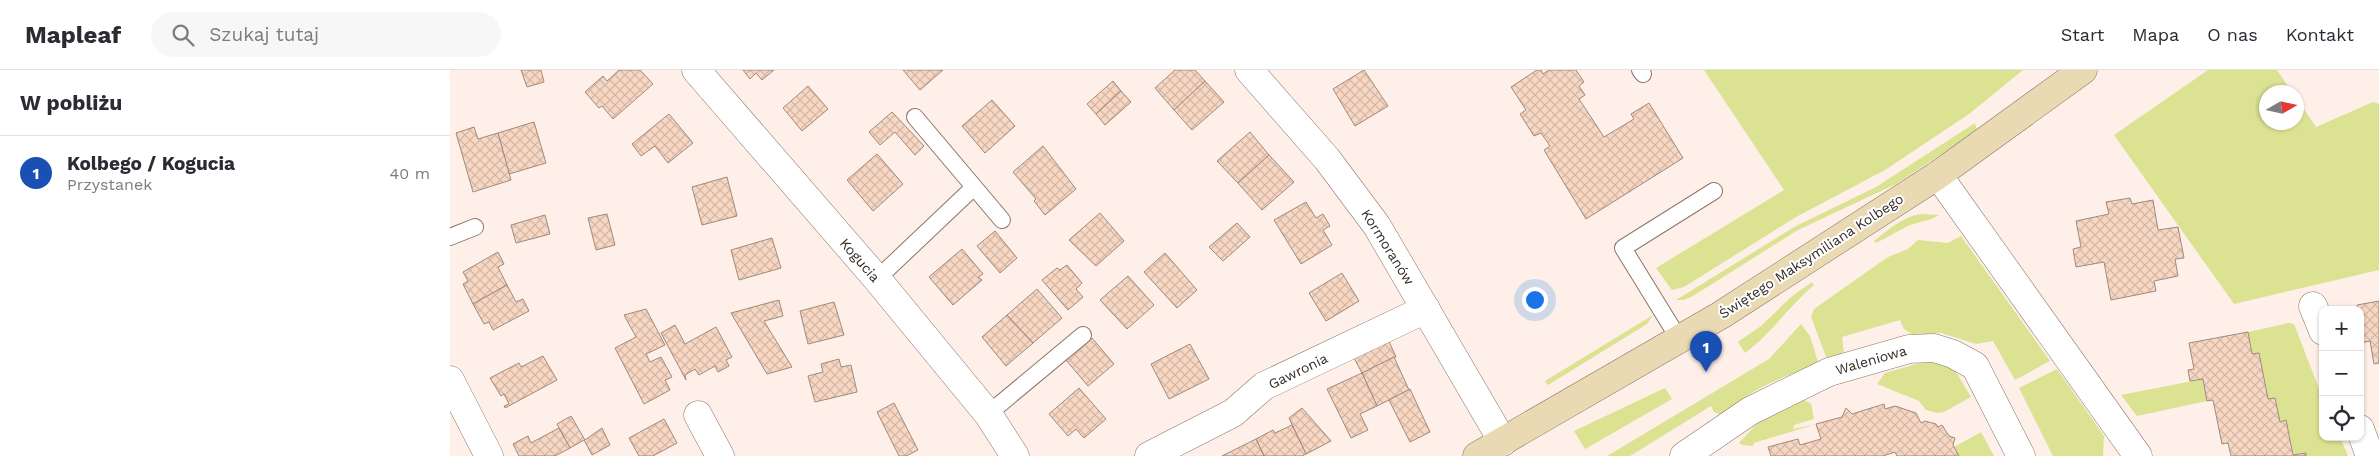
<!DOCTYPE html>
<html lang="pl">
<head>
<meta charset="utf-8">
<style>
	body { margin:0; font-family:"Work Sans",sans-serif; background:#f7f7f7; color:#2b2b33 }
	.controls { position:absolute; right:15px; bottom:15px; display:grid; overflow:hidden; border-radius:10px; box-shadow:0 1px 4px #0004 }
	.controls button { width:45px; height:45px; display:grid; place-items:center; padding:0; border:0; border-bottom:1px solid #e1e1e2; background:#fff; color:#2b2b33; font:25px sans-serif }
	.compass { position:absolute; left:1809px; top:15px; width:45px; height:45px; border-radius:50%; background:#fff; box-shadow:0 1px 4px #0004; rotate:81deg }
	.you { position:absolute; left:1084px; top:229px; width:18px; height:18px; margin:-12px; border:4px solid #fff; border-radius:50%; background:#1a73e8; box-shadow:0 0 0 8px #1a73e833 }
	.badge { display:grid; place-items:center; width:32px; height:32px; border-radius:50%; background:#0b8043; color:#fff; font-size:16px; font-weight:700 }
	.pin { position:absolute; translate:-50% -41px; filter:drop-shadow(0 1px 2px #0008) }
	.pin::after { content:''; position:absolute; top:26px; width:18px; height:15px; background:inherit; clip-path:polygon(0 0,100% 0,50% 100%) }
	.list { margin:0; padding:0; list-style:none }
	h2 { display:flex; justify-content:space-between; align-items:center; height:65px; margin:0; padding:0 20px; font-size:21px }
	h2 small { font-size:16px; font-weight:400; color:#7c7c81 }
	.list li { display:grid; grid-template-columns:32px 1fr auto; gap:15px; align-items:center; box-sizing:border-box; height:75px; padding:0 20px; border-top:1px solid #e1e1e2 }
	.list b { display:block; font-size:19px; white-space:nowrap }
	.list p { margin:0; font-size:16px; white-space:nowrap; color:#7c7c81 }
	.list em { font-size:16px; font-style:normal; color:#7c7c81 }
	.icon { flex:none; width:28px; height:28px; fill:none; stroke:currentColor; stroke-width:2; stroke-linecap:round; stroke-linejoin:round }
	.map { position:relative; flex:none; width:1929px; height:386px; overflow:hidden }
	header { display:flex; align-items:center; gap:30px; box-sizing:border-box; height:70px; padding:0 25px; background:#fff; border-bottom:1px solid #e1e1e2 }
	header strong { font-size:24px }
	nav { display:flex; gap:28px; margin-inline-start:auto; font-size:18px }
	.search { width:350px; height:45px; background:#f7f7f7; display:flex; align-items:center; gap:12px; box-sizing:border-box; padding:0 18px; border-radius:28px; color:#7c7c81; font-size:19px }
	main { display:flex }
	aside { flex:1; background:#fff }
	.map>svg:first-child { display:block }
	.grass { fill:#dbe292 }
	.building { fill:url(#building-cross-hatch); stroke:#9f8a7d }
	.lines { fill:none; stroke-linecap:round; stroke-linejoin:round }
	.service-casing { stroke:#8a7669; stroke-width:18 }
	.minor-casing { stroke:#8a7669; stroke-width:29 }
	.tertiary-casing { stroke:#8a7669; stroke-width:29 }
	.secondary-casing { stroke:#8a7669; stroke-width:29 }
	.service { stroke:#fff; stroke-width:16 }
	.minor { stroke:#fff; stroke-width:28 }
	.tertiary { stroke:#fff; stroke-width:28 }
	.secondary { stroke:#e9dab3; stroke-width:28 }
	.labels { text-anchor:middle; stroke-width:4; stroke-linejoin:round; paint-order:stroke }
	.street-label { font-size:14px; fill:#332a25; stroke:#fff }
</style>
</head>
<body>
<header>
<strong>Mapleaf</strong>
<div class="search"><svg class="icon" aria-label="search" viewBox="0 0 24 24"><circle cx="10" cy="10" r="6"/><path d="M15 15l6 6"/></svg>Szukaj tutaj</div>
<nav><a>Start</a><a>Mapa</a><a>O nas</a><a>Kontakt</a></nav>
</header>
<main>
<aside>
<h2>W pobliżu<small></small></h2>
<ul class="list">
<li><span class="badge" style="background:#1a4fb4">1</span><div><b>Kolbego / Kogucia</b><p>Przystanek</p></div><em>40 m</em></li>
</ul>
</aside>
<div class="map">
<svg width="1929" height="386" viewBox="0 0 1929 386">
	<defs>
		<pattern id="building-cross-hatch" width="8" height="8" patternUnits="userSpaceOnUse" patternTransform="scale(1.25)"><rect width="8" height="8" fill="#f7d6c2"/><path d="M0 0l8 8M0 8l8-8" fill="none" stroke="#d4b8a7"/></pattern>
	</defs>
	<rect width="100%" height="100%" fill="#fef0e8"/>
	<g class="grass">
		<polygon points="1254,0 1573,0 1519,44 1435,100 1346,147 1234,217 1222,220 1206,198 1334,120"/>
		<polygon points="1758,0 1827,0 1842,22 1816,22 1816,52 1846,52 1847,29 1866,57 1923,32 1929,34 1929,200 1784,234 1664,65"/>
		<polygon points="1525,53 1527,61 1446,114 1348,160 1243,226 1234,230 1226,230 1346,156 1426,117"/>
		<path d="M1471,144L1489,145C1479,152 1468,151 1458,156C1447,162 1437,167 1426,173L1424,171C1439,159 1452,147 1471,144Z"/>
		<polygon points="1511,166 1600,291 1565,310 1543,271 1526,274 1491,263 1463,265 1454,259 1450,250 1392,267 1394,282 1378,292 1361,247 1364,239 1438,187 1458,179 1468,170 1498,173"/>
		<path d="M1362,212L1364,215C1339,236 1322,263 1295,283L1288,272L1311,256L1341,227Z"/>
		<polygon points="1203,245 1197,254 1098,315 1095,311"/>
		<polygon points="1839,253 1844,254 1873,329 1873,367 1890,367 1898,386 1856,386 1855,383 1843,385 1836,350 1830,352 1818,329 1809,283 1802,284 1798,262"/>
		<path d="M1351,254L1360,266L1369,295C1343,303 1320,311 1297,326C1288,332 1282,340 1272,345L1264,342L1261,336L1180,386H1157L1319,289Z"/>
		<polygon points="1480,290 1505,300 1521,327 1494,342 1487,343 1476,340 1469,331 1427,314 1435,303"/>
		<polygon points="1607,299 1654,366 1653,386 1603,386 1569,318"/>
		<polygon points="1753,309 1757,331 1687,346 1671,325"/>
		<polygon points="1215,318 1222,329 1135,379 1124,361"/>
		<polygon points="1351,328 1361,334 1364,349 1344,355 1343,359 1366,354 1304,373 1303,376 1292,375 1289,373 1313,347"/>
		<polygon points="1531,362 1544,386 1509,386 1504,377"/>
	</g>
	<g class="building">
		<polygon points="71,0 91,0 94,12 77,17"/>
		<polygon points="169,0 190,0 203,14 163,49 152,36 149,38 135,22 153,6 157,11"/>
		<polygon points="293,0 324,0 312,10 306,3 300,9"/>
		<polygon points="453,0 493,0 470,20"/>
		<polygon points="725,0 745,0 755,11 724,40 705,18"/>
		<polygon points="914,0 938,36 905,56 883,19"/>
		<polygon points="1087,0 1091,0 1093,4 1099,0 1126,0 1134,12 1129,16 1135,25 1129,29 1154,67 1184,49 1181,44 1199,33 1233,88 1136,149 1094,80 1100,76 1091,63 1084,66 1070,44 1076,40 1061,17"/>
		<polygon points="663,11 671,21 646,44 637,34"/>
		<polygon points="755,11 774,32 742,60 724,40"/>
		<polygon points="358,16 378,39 352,61 333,38"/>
		<polygon points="671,21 681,32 655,55 646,44"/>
		<polygon points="542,30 565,56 535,83 512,56"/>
		<polygon points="442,42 474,76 465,85 445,62 430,75 419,62"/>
		<polygon points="219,44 243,73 218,93 205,76 191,86 182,74"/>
		<polygon points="84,52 96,93 59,104 48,63"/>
		<polygon points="24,57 28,69 48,63 61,110 23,122 6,63"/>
		<polygon points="800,62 819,85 788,113 767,91"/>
		<polygon points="593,76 626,119 595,145 584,131 586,129 563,102"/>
		<polygon points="427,84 453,114 423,141 397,110"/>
		<polygon points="819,85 844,112 812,140 788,113"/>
		<polygon points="277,107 287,146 252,155 242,117"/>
		<polygon points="1680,128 1682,134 1703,130 1708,160 1728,157 1734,188 1725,189 1728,206 1704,211 1706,221 1661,230 1654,192 1626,197 1623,179 1631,177 1626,151 1659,144 1656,132"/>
		<polygon points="856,132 866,148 873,144 880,156 873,160 882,175 851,194 824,150"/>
		<polygon points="650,143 674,171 646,196 619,170"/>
		<polygon points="157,144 165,175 146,180 138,148"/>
		<polygon points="95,145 100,164 66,173 61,155"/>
		<polygon points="787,153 800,167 773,191 759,177"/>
		<polygon points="545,161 567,188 550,203 527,176"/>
		<polygon points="322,168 331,198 289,210 281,180"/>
		<polygon points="512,179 533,204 528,207 532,210 503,235 479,207"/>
		<polygon points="48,182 54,194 48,197 57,215 23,234 13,214 18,211 13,202"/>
		<polygon points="715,183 747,220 727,238 694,202"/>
		<polygon points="617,195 632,213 626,219 633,227 618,240 592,210 607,198 610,200"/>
		<polygon points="892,203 909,231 876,251 859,223"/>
		<polygon points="678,206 704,235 677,259 650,230"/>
		<polygon points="57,215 66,232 73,229 79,241 43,260 39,252 34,254 23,234"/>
		<polygon points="587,219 612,248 583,273 557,245"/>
		<polygon points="329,230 333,246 314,251 342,297 317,304 281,243"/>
		<polygon points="1929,231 1929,293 1924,294 1920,271 1910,273 1910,240 1908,240 1907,235"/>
		<polygon points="384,232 394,265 358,274 350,241"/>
		<polygon points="196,239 215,275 196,284 200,292 211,287 222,307 215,310 220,320 194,334 165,278 186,267 174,245"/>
		<polygon points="557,245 583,273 556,296 532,267"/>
		<polygon points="225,255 235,274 266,257 282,287 276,290 279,296 268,302 265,296 249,305 245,299 235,305 236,310 211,263"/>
		<polygon points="1798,262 1802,284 1809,283 1818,329 1825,328 1830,352 1836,350 1843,385 1856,383 1856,386 1781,386 1778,373 1772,374 1763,330 1757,331 1753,309 1740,311 1738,300 1744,299 1739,273"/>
		<polygon points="937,267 946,287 912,303 902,284"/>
		<polygon points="642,268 664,294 638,316 616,290"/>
		<polygon points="740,274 759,309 719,329 701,294"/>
		<polygon points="93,286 107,310 55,338 54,336 59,334 54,324 51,326 40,308 69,293 71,297"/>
		<polygon points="944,287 959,320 927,336 912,303"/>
		<polygon points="389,289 391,297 401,295 407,322 365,332 358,306 373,302 371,294"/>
		<polygon points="912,303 927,336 910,344 918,360 901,368 877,319"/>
		<polygon points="629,318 656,349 634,368 626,359 618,366 599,344"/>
		<polygon points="960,319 980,362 960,372 939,330"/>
		<polygon points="444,333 468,380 456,386 449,386 427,342"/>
		<polygon points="1434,334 1435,339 1445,336 1466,343 1471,353 1475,351 1486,354 1488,357 1492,355 1499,366 1505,368 1503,375 1509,386 1447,386 1445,382 1433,386 1321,386 1318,377 1348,369 1350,375 1371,369 1366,354 1392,347 1396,338 1402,344"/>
		<polygon points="852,338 881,371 856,384 839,348"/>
		<polygon points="121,346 135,370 152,358 160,375 142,385 134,370 120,378 107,354"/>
		<polygon points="214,349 227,373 203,386 189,386 179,368"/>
		<polygon points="842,355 856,384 852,386 814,386 806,369 823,360 825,363"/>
		<polygon points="109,358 120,378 105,386 69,386 63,374 78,366 81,373"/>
		<polygon points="806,369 814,386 772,386"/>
	</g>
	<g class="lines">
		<defs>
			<g id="service">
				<polyline points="1190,0 1193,4"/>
				<polyline points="465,47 552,150"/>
				<polyline points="0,167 25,157"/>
				<polyline points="427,209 523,118"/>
				<polyline points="1229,269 1173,178 1264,121"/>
				<polyline points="538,344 633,265"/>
			</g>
			<g id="minor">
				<polyline points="246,0 427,209 538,344 565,386"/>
				<polyline points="1488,105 1688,386"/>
				<polyline points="1863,236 1873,261"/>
				<polyline points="0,310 39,386"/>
				<polyline points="248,345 270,386"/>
				<polyline points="1910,359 1920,386"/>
				<polyline points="699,386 783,343 814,316 976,239"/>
				<polyline points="1234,386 1300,341 1379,302 1459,279 1484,278 1503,284 1525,296 1571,386"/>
			</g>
			<polyline id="tertiary" points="799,0 877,89 927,156 1053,372"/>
			<polyline id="secondary" points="1027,386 1271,245 1488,105 1633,0"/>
		</defs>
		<use href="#service" class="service-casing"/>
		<use href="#minor" class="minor-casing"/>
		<use href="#tertiary" class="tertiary-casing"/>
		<use href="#secondary" class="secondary-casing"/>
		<use href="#service" class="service"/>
		<use href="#minor" class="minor"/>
		<use href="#tertiary" class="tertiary"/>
		<use href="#secondary" class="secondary"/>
	</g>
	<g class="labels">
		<g class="street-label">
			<text transform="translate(938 177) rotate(58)" y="5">Kormoranów</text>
			<text transform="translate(1361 186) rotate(-33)" y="5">Świętego Maksymiliana Kolbego</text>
			<text transform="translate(410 190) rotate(49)" y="5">Kogucia</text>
			<text transform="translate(1421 290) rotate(-16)" y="5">Waleniowa</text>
			<text transform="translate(848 301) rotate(-26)" y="5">Gawronia</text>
		</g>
	</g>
</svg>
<div class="controls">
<button>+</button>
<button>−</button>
<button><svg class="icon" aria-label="locate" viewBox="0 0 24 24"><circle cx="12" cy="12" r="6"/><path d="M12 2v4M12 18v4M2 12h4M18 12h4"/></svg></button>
</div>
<svg class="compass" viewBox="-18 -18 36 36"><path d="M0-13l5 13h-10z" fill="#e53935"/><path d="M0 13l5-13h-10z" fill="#7c7c81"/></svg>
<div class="you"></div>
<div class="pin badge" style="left:1256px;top:302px;background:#1a4fb4">1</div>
</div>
</main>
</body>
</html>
